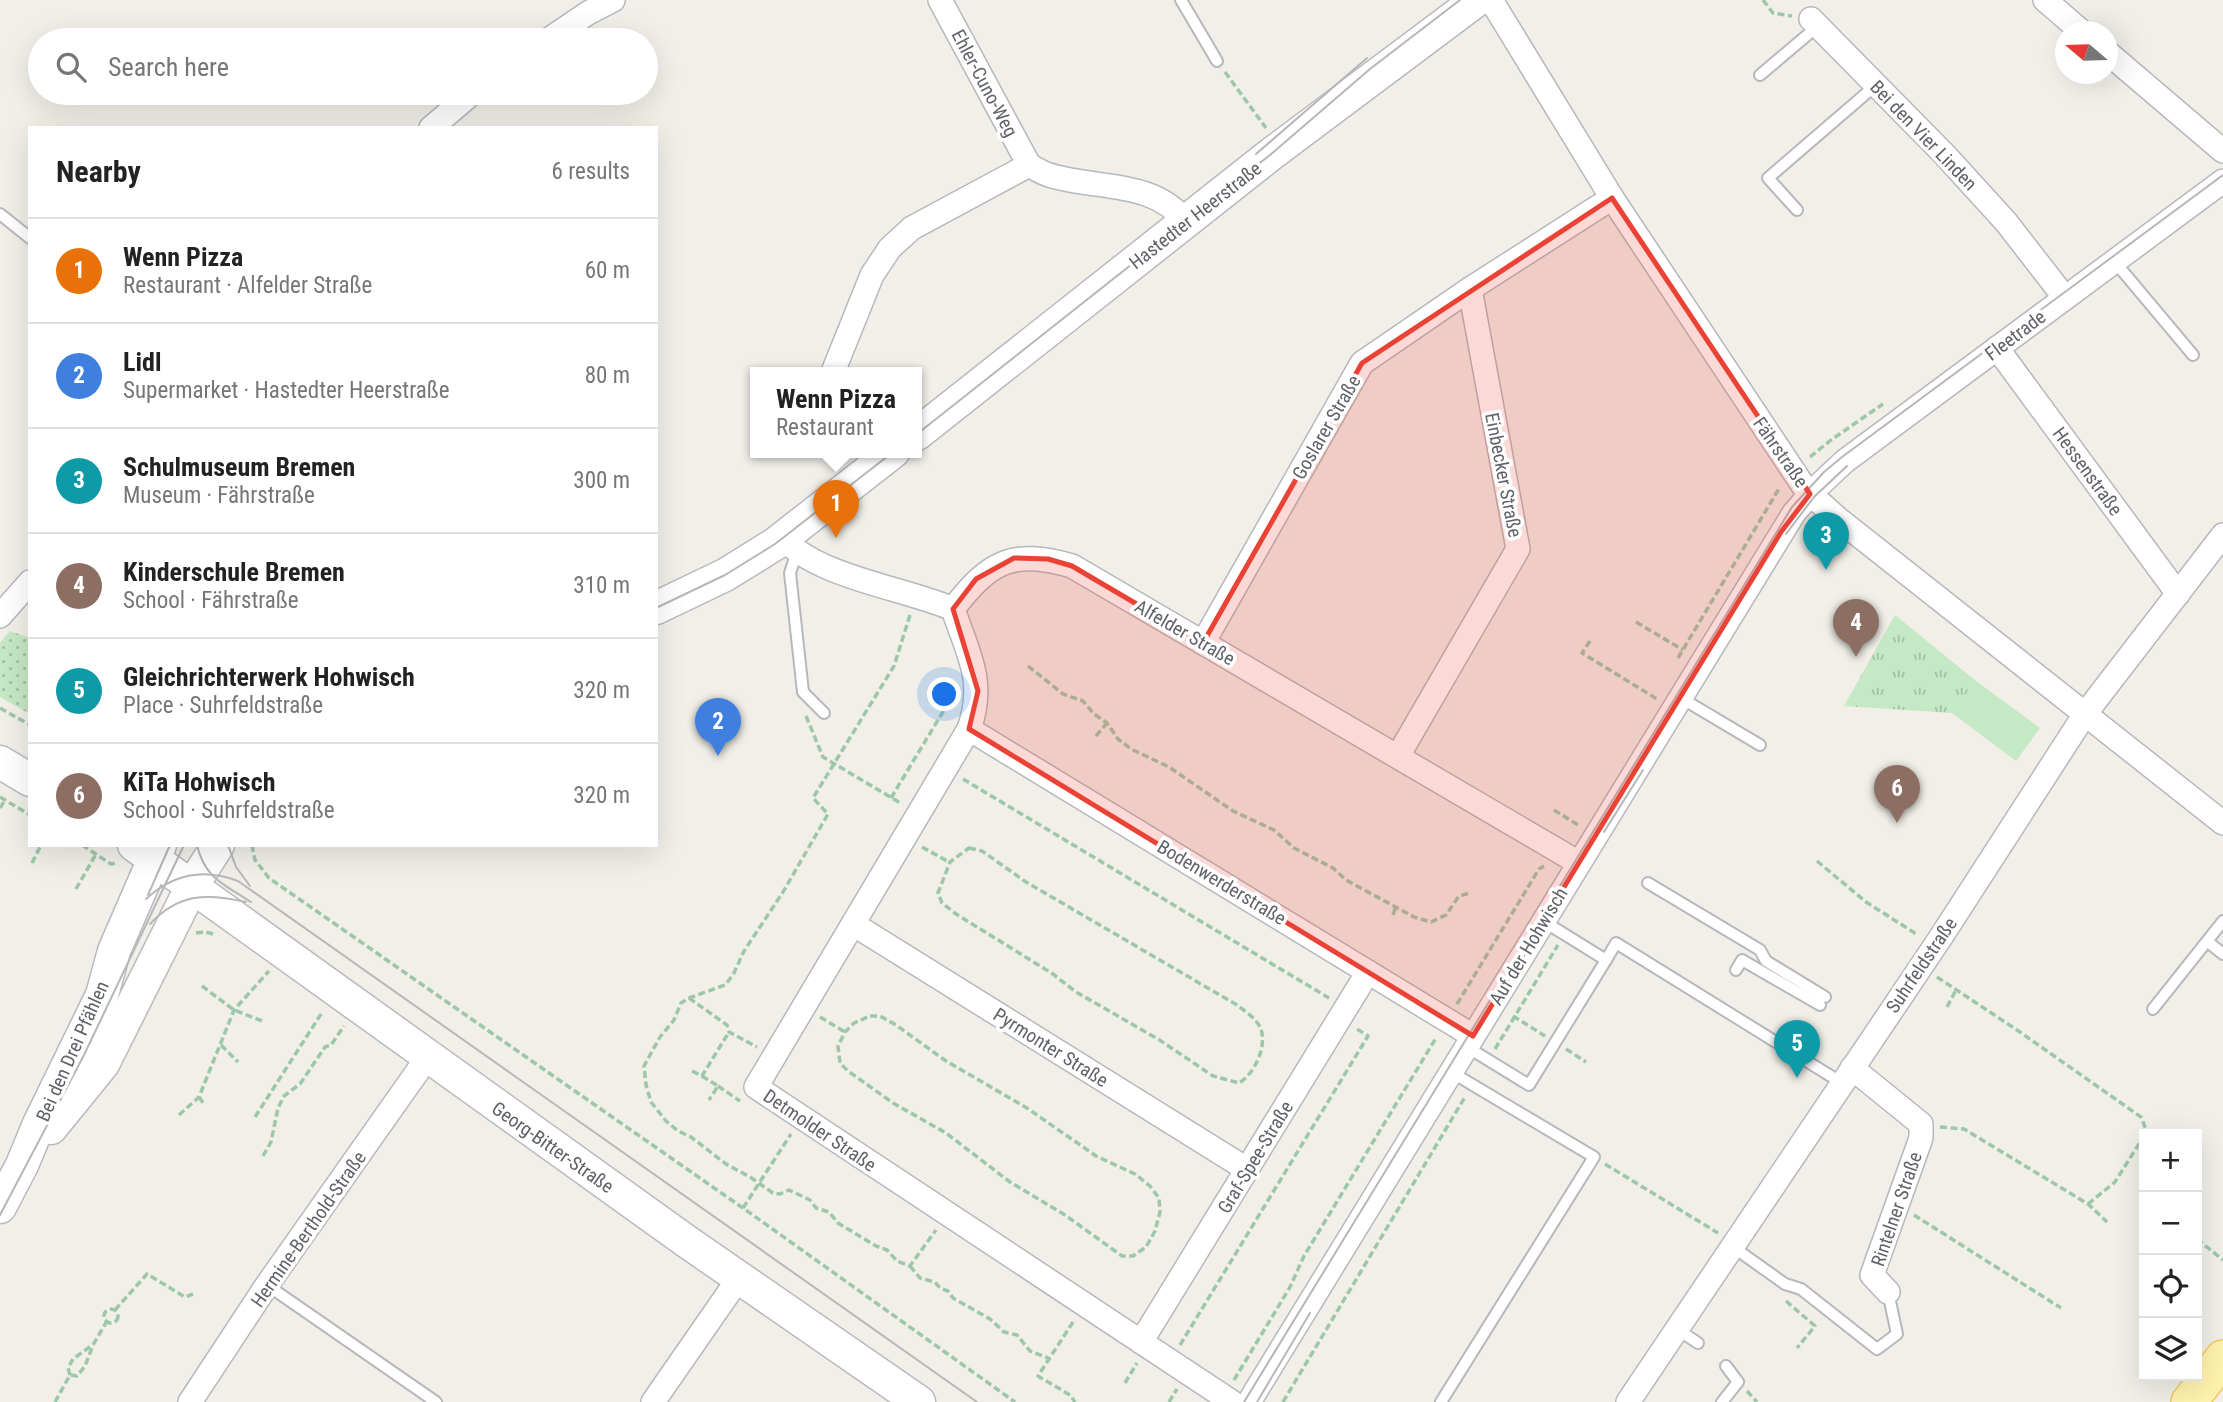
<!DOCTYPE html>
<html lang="en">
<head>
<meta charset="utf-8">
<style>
	body { margin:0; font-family:"Roboto Condensed",sans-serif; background:#f6f6f6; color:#222 }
	.controls { position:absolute; right:21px; bottom:21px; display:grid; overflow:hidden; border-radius:0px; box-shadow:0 7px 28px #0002 }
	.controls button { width:63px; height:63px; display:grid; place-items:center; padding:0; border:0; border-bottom:2px solid #e0e0e0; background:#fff; color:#222; font:35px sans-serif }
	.compass { position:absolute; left:2055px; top:21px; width:63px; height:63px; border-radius:50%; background:#fff; box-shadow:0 7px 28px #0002; rotate:289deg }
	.you { position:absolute; left:945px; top:695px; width:24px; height:24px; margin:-18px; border:5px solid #fff; border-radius:50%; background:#1a73e8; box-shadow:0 0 0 10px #1a73e833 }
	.badge { display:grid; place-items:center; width:46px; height:46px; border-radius:50%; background:#ea4335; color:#fff; font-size:23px; font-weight:700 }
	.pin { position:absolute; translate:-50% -58px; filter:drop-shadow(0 2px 4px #0008) }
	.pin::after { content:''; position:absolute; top:37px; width:24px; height:21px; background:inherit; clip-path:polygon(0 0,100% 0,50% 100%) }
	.popup { position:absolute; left:750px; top:367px; width:172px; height:91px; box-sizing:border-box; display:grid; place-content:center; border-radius:0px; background:#fff; filter:drop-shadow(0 2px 5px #0005); font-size:23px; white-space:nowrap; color:#767676 }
	.popup b { font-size:26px; color:#222 }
	.popup::after { content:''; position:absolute; left:50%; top:100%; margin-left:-14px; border:14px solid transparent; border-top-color:#fff }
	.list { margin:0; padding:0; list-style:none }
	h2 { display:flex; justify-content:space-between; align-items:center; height:91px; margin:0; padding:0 28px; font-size:30px }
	h2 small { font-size:23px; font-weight:400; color:#767676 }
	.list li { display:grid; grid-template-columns:46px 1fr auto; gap:21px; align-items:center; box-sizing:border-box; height:105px; padding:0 28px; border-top:2px solid #e0e0e0 }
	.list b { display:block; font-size:26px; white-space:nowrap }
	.list p { margin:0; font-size:23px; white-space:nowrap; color:#767676 }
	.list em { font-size:23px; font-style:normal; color:#767676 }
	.icon { flex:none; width:38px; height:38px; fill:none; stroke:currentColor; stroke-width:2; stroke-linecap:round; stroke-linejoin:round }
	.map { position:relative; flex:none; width:2223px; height:1402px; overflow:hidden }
	.search { position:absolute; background:#fff; box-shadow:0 7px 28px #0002; left:28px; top:28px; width:630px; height:77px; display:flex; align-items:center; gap:18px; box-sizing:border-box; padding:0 24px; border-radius:38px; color:#767676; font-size:26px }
	.panel { position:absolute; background:#fff; box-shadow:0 7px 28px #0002; left:28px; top:126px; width:630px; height:721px; border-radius:0px }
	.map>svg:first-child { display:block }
	.grass { fill:url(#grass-dots) }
	.park { fill:url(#park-tufts) }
	.pitch { fill:#c5e8c5 }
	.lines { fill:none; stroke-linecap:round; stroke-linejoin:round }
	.lane-casing { stroke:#b5b8bc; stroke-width:14 }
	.street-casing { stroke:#b5b8bc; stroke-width:26 }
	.secondary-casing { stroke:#b6babf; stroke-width:35 }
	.primary-casing { stroke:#f2c960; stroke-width:38 }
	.path { stroke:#9cc7a9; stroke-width:3.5; stroke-dasharray:7 3.5; stroke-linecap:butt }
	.lane { stroke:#fff; stroke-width:10 }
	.street { stroke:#fff; stroke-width:23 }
	.secondary { stroke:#fff; stroke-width:32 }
	.primary { stroke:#fff2af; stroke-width:35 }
	.tram { stroke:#b6b7b8; stroke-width:2 }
	.marked { fill:#ea4335; fill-opacity:0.2; stroke:#ea4335; stroke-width:5; stroke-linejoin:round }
	.labels { text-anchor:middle; stroke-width:7; stroke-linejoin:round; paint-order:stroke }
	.street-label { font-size:19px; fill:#5f6368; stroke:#fff }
</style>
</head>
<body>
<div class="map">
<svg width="2223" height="1402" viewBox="0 0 2223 1402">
	<defs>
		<pattern id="grass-dots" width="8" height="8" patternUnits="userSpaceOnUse" patternTransform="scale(1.75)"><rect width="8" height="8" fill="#c5e8c5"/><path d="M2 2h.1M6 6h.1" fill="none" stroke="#a3c0a4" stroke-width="1.8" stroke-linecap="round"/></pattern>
		<pattern id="park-tufts" width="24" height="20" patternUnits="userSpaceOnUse" patternTransform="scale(1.75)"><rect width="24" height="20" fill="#c5e8c5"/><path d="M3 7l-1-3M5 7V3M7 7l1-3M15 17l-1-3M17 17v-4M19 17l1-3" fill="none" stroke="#a3c0a4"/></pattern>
	</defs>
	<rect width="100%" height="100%" fill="#f1efe8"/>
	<polygon class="grass" points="10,631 30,638 30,714 0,697 0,643"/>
	<polygon class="park" points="1895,615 1976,681 1952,713 1844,706"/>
	<polygon class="pitch" points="1976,681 2040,728 2016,761 1952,713"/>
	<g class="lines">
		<defs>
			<g id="lane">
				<polyline points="1181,0 1217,61"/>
				<polyline points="1760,75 1818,26"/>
				<polyline points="1797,210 1768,178 1876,85"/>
				<polyline points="0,214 30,238"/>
				<polyline points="2115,262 2193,355"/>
				<polyline points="797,552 790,573 803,692 824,713"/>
				<polyline points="1681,698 1760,745"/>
				<polyline points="1648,883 1760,950 1766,961 1825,997"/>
				<polyline points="1543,921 1606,960 1616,943 1842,1083"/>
				<polyline points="2208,942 2223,954"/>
				<polyline points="1736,970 1742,960 1820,1005"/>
				<polyline points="2153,1009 2223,921"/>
				<polyline points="1467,1047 1529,1085 1606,960"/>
				<polyline points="1733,1247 1785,1284 1801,1289 1877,1349 1897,1334 1888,1292"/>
				<polyline points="267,1285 436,1402"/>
				<polyline points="1677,1329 1698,1343"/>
				<polyline points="1441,1402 1594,1157 1451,1072"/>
				<polyline points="1722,1402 1738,1382 1726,1366"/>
			</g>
			<g id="street">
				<polyline points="940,0 1029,165"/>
				<polyline points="1491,0 1612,198 1806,490 1837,518 2223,823"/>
				<polyline points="2045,0 2082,32"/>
				<polyline points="1811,19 1945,155 2006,222 2065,298"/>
				<polyline points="548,40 588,13 613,0"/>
				<polyline points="2108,53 2223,151"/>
				<polyline points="431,128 472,93"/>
				<path d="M1029,165C1036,169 1042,173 1049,175C1096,190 1153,179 1186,222"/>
				<polyline points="1997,348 2178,594"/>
				<polyline points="833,372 872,275 890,248 912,228 1029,165"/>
				<path d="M783,538C817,577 904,588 953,609"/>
				<path d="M953,609C968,654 986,681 969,729L756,1087L1232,1402"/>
				<path d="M953,609C990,561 1012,549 1072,566L1579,863"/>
				<polyline points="0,616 30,582"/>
				<polyline points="1203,643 1362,363 1470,289 1612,198"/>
				<polyline points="969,729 1473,1036"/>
				<polyline points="1398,756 1518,549 1470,289"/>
				<polyline points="853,924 1248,1170"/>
				<polyline points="1852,1068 1921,1124 1921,1138 1872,1275 1888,1292"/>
				<polyline points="1141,1342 1368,972"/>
				<polyline points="190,1402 267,1285 427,1058"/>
				<polyline points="653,1402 739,1278"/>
				<polyline points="1249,1402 1794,513 1814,490 1845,461 2223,181"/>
				<polyline points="1628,1402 1941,937 2085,714 2223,535"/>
			</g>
			<g id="secondary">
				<polyline points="917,434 1270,155 1477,0"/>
				<polyline points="656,608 725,575 775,544 893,452"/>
				<polyline points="0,762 30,780"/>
				<polyline points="134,845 686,1241 919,1402"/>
				<polyline points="51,1128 103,1064 192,886 218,845"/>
				<polyline points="0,1207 22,1165 39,1124 102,995 114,951 160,845"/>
			</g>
			<polyline id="primary" points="2189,1402 2223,1358"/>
		</defs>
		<use href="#lane" class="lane-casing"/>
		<use href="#street" class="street-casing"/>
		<use href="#secondary" class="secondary-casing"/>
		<use href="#primary" class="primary-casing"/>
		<g class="path">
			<polyline points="1763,0 1773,13 1792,16"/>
			<polyline points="1225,72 1266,128"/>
			<polyline points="1810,457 1831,440 1883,404"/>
			<polyline points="910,615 894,666 813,798 828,814 783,892 744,951 733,975 725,985 689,998 681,1003 674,1020 660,1037 644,1066 646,1085 651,1102 666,1121 678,1131 691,1137 726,1164 750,1177 773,1193 780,1194 789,1190 810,1200 816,1208 829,1212 838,1223 876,1246 887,1250 897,1261 910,1266 936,1230"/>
			<polyline points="1636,622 1683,650"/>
			<polyline points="1590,641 1582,653 1657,699"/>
			<polyline points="1678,658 1780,487"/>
			<polyline points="1028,666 1063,694 1083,701 1094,714 1107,723 1118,739 1131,749 1169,767 1233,811 1274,830 1294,848 1333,868 1346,880 1414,917 1431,922 1446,915 1459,896 1470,893"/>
			<polyline points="0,708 30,725"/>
			<polyline points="806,716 823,757 902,804"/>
			<polyline points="701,734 712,740"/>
			<polyline points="1096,736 1107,723"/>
			<polyline points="963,779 1329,998"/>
			<polyline points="0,797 30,815"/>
			<polyline points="891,798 953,695"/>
			<polyline points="0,808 5,800"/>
			<polyline points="1554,810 1578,825"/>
			<polyline points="82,845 111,864 117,863"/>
			<polyline points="252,845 255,860 269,878 743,1208 1015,1402"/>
			<polyline points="922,847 949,862"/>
			<path d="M969,848L982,851L1026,882L1237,1005C1246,1012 1257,1019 1261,1029C1267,1048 1254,1074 1239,1083L1213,1076L1158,1039L1076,992L1053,974L956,914L942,903L938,893L950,862Z"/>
			<polyline points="1817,861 1866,902 1918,935"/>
			<polyline points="32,863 41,845"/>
			<polyline points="76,889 96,854"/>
			<polyline points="1393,915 1396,906"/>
			<polyline points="196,933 206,932 213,934"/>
			<polyline points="1937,977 2017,1030 2141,1117 2147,1132 2145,1134"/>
			<polyline points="202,986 234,1010 265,1022"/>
			<polyline points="689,998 727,1025 729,1032 757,1047"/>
			<polyline points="1457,1004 1539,869 1544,866"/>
			<polyline points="1947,1007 1956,990"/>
			<polygon points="870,1016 880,1016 896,1025 946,1061 1027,1108 1096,1156 1135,1174 1150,1186 1159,1198 1160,1212 1155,1231 1146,1247 1133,1256 1122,1256 1065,1215 1010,1182 946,1133 893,1103 848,1071 840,1063 838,1046 845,1032 854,1023"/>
			<polyline points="1513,1016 1545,1036"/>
			<polyline points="820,1017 845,1032"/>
			<polyline points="221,1045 238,1062"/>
			<polyline points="1495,1049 1558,945"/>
			<polyline points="1566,1049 1586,1062"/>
			<polyline points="692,1071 702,1076 729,1032"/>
			<polyline points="702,1076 718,1086 709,1100"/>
			<polyline points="718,1086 740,1101"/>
			<polyline points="199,1097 203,1103"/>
			<polyline points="179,1115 199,1097 234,1010 269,971"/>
			<polyline points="255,1117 323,1011"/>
			<polyline points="1940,1127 1964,1129 2088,1204 2107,1222"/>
			<polyline points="263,1156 271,1142 278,1108 284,1096 300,1084 325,1047 331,1045 344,1026"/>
			<polyline points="1605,1164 1718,1233"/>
			<polyline points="2088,1204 2115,1182 2144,1136"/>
			<polyline points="743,1208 791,1134"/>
			<polyline points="1914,1215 2061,1308"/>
			<polyline points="2197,1239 2223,1260"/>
			<polyline points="910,1266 920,1278 935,1282 940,1288 948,1291 953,1298 990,1319 1004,1332 1017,1335 1030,1351 1048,1358"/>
			<polyline points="1786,1301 1815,1326 1797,1348"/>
			<circle cx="111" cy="1316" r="7"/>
			<polyline points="115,1310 147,1274 185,1297 193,1294"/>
			<polyline points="1073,1322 1038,1376 1070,1395 1075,1402"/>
			<polyline points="1180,1345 1368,1036 1357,1029"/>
			<polyline points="70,1375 68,1368 73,1359 91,1346"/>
			<polyline points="1234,1380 1290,1287 1304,1256 1436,1038"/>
			<polyline points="1125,1383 1137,1363"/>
			<polyline points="1747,1391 1757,1402"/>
			<polyline points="55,1402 70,1375 77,1376 85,1366 93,1345 107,1321"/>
			<polyline points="1169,1402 1177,1389"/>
			<polyline points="1283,1402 1465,1097"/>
		</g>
		<use href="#lane" class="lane"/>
		<use href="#street" class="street"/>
		<use href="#secondary" class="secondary"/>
		<use href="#primary" class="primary"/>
		<g class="tram">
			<polyline points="1256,154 1367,58"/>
			<polyline points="917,434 1270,155 1370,69 1460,0"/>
			<polyline points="1786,534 1814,497 1847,466"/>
			<polyline points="656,608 725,575 775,544 893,452"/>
			<polyline points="1604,832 1643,770"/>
			<path d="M197,845C205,879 224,884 251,902"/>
			<polyline points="228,845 236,867 250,886"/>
			<polyline points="148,895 170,845"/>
			<path d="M146,899C173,874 204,868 238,881L977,1402"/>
			<path d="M150,924C179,893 207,893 246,902"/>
			<polyline points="0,1215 84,1055 184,845"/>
			<polyline points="1244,1402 1792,507 1824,472 1842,457 2223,175"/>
			<polyline points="1257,1402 1310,1313"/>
		</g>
	</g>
	<path class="marked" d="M1612,198L1810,494L1781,532L1473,1036L969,729L978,691L953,609L976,579L1014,558L1048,559L1072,566L1203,643L1362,363Z"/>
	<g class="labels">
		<g class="street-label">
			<text transform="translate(985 83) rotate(62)" y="7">Ehler-Cuno-Weg</text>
			<text transform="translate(1924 135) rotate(46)" y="7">Bei den Vier Linden</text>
			<text transform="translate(1195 215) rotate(-38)" y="7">Hastedter Heerstraße</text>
			<text transform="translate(2015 335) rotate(-37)" y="7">Fleetrade</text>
			<text transform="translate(1326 427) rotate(-60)" y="7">Goslarer Straße</text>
			<text transform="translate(1781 452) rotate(55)" y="7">Fährstraße</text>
			<text transform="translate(2088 471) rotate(54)" y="7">Hessenstraße</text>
			<text transform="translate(1504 475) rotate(79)" y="7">Einbecker Straße</text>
			<text transform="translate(1185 632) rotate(30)" y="7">Alfelder Straße</text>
			<text transform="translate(1222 882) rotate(31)" y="7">Bodenwerderstraße</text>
			<text transform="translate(1528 946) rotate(-59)" y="7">Auf der Hohwisch</text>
			<text transform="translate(1921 965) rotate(-56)" y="7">Suhrfeldstraße</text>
			<text transform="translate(1051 1047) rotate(32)" y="7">Pyrmonter Straße</text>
			<text transform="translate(72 1051) rotate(-66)" y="7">Bei den Drei Pfählen</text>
			<text transform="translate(820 1130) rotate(34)" y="7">Detmolder Straße</text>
			<text transform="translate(553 1147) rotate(35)" y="7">Georg-Bitter-Straße</text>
			<text transform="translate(1255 1157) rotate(-59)" y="7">Graf-Spee-Straße</text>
			<text transform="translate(1896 1209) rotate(-71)" y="7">Rintelner Straße</text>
			<text transform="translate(308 1229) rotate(-55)" y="7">Hermine-Berthold-Straße</text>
		</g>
	</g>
</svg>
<div class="controls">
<button>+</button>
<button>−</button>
<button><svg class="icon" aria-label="locate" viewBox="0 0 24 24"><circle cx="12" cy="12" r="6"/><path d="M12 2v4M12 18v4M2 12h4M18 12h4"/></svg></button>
<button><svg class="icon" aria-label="layers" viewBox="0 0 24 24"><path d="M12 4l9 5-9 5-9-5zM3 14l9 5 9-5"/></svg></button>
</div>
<svg class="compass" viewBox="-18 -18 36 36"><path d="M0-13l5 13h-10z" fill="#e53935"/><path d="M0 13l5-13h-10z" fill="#767676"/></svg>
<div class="you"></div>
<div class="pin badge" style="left:836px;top:538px;background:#e8710a">1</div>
<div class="popup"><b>Wenn Pizza</b>Restaurant</div>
<div class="pin badge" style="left:718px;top:756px;background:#3f7fe0">2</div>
<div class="pin badge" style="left:1826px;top:570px;background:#0f9aa8">3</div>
<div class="pin badge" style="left:1856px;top:657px;background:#8d6e63">4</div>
<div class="pin badge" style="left:1797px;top:1078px;background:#0f9aa8">5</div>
<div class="pin badge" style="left:1897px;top:823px;background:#8d6e63">6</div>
<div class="search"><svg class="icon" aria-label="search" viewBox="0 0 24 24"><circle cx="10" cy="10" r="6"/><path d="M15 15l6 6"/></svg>Search here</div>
<section class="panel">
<h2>Nearby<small>6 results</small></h2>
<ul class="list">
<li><span class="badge" style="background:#e8710a">1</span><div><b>Wenn Pizza</b><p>Restaurant · Alfelder Straße</p></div><em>60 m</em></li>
<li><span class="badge" style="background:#3f7fe0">2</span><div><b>Lidl</b><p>Supermarket · Hastedter Heerstraße</p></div><em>80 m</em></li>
<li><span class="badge" style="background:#0f9aa8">3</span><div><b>Schulmuseum Bremen</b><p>Museum · Fährstraße</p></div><em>300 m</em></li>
<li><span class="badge" style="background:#8d6e63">4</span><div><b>Kinderschule Bremen</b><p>School · Fährstraße</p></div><em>310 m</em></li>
<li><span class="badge" style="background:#0f9aa8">5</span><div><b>Gleichrichterwerk Hohwisch</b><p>Place · Suhrfeldstraße</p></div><em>320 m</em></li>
<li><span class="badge" style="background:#8d6e63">6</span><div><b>KiTa Hohwisch</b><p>School · Suhrfeldstraße</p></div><em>320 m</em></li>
</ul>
</section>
</div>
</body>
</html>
